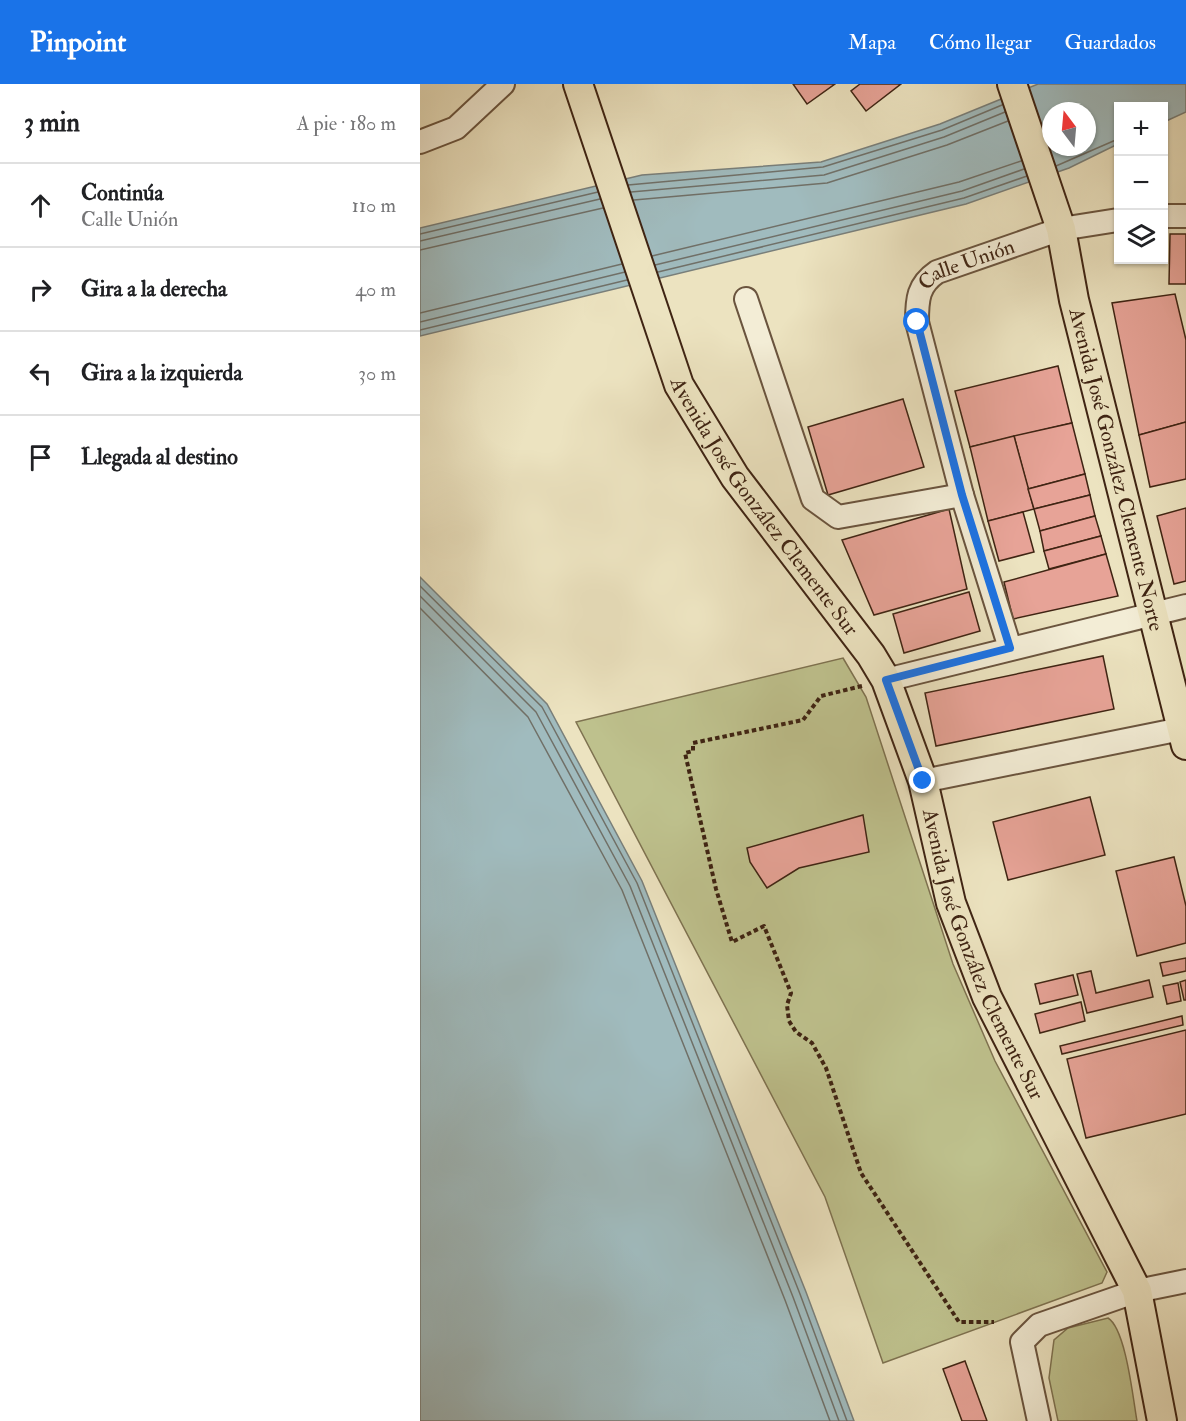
<!DOCTYPE html>
<html lang="es">
<head>
<meta charset="utf-8">
<style>
	body { margin:0; font-family:"IM FELL Double Pica",serif; background:#f2f2f2; color:#202124 }
	.controls { position:absolute; right:18px; top:18px; display:grid; overflow:hidden; border-radius:0px; box-shadow:0 2px 4px #0004 }
	.controls button { width:54px; height:54px; display:grid; place-items:center; padding:0; border:0; border-bottom:2px solid #e0e0e0; background:#fff; color:#202124; font:30px sans-serif }
	.compass { position:absolute; left:622px; top:18px; width:54px; height:54px; border-radius:50%; background:#fff; box-shadow:0 2px 4px #0004; rotate:344deg }
	.stop { position:absolute; width:18px; height:18px; margin:-14px; border:4px solid #1a73e8; border-radius:50%; background:#fff }
	.stop.end { background:#1a73e8; border-color:#fff; box-shadow:0 2px 6px #0008 }
	.list { margin:0; padding:0; list-style:none }
	h2 { display:flex; justify-content:space-between; align-items:center; height:78px; margin:0; padding:0 24px; font-size:26px }
	h2 small { font-size:20px; font-weight:400; color:#757577 }
	.list li { display:grid; grid-template-columns:39px 1fr auto; gap:18px; align-items:center; box-sizing:border-box; height:84px; padding:0 24px; border-top:2px solid #e0e0e0 }
	.list b { display:block; font-size:22px; white-space:nowrap }
	.list p { margin:0; font-size:20px; white-space:nowrap; color:#757577 }
	.list em { font-size:20px; font-style:normal; color:#757577 }
	.icon { flex:none; width:33px; height:33px; fill:none; stroke:currentColor; stroke-width:2; stroke-linecap:round; stroke-linejoin:round }
	.map { position:relative; flex:none; width:766px; height:1337px; overflow:hidden }
	header { display:flex; align-items:center; gap:36px; box-sizing:border-box; height:84px; padding:0 30px; background:#1a73e8; color:#fff }
	header strong { font-size:28px }
	nav { display:flex; gap:33px; margin-inline-start:auto; font-size:21px }
	main { display:flex }
	aside { flex:1; background:#fff }
	.map>svg:first-child { display:block }
	.green { fill:#bec18d; stroke:#7e7250; stroke-width:1.5 }
	.water { fill:#a0bbbe; stroke:#797f7a; stroke-width:1.5; fill-rule:evenodd }
	.lines { fill:none; stroke-linecap:round; stroke-linejoin:round }
	.shore { stroke:#707068; stroke-width:1.5 }
	.building { fill:#e7a397; stroke:#3f2413; stroke-width:1.5 }
	.minor-casing { stroke:#6a543e; stroke-width:26 }
	.major-casing { stroke:#3f2413; stroke-width:32 }
	.path { stroke:#3f2413; stroke-width:4; stroke-dasharray:4.5 3; stroke-linecap:butt }
	.minor { stroke:#f3edd6; stroke-width:22 }
	.major { stroke:#ece3c0; stroke-width:28 }
	.route { stroke:#1a73e8; stroke-width:8 }
	.labels { text-anchor:middle; stroke-width:6; stroke-linejoin:round; paint-order:stroke }
	.street-label { font-size:21px; fill:#3f2413; stroke:#f3edd6 }
</style>
</head>
<body>
<header>
<strong>Pinpoint</strong>
<nav><a>Mapa</a><a>Cómo llegar</a><a>Guardados</a></nav>
</header>
<main>
<aside>
<h2>3 min<small>A pie · 180 m</small></h2>
<ul class="list">
<li><svg class="icon" aria-label="ahead" viewBox="0 0 24 24"><path d="M12 20V5M6 11l6-6 6 6"/></svg><div><b>Continúa</b><p>Calle Unión</p></div><em>110 m</em></li>
<li><svg class="icon" aria-label="right" viewBox="0 0 24 24"><path d="M7 20v-9h11M14 6l5 5-5 5"/></svg><div><b>Gira a la derecha</b></div><em>40 m</em></li>
<li><svg class="icon" aria-label="left" viewBox="0 0 24 24"><path d="M17 20v-9H6M10 6l-5 5 5 5"/></svg><div><b>Gira a la izquierda</b></div><em>30 m</em></li>
<li><svg class="icon" aria-label="arrive" viewBox="0 0 24 24"><path d="M6 21V4h12l-3 4 3 4H6"/></svg><div><b>Llegada al destino</b></div></li>
</ul>
</aside>
<div class="map">
<svg width="766" height="1337" viewBox="0 0 766 1337">
	<rect width="100%" height="100%" fill="#ece3c0"/>
	<filter id="stains"><feTurbulence type="fractalNoise" baseFrequency=".00333" numOctaves="4"/><feColorMatrix values="0 0 0 0 .2 0 0 0 0 .09 0 0 0 0 .02 0 0 0 .5 -.17"/></filter>
	<radialGradient id="worn" r=".72"><stop offset=".6" stop-color="#630" stop-opacity="0"/><stop offset="1" stop-color="#630" stop-opacity=".3"/></radialGradient>
	<g class="green">
		<polygon points="423,574 446,613 533,880 575,977 687,1188 682,1199 463,1279 405,1113 156,638"/>
		<path d="M688,1234C706,1245 713,1315 717,1337H638L629,1294L634,1256L648,1244Z"/>
	</g>
	<g class="water">
		<path d="M618,0H766V28L744,38V22H698V60L649,84L546,120L0,252V144L222,91L401,78L520,40ZM631,27H667V63H631Z"/>
		<polygon points="0,493 127,620 222,797 386,1208 434,1337 0,1337"/>
	</g>
	<g class="lines">
		<g class="shore">
			<polyline points="636,82 698,55"/>
			<polyline points="208,101 403,83 522,46 582,21"/>
			<polyline points="211,108 404,91 524,53 585,28"/>
			<polyline points="214,116 407,99 527,61 588,37"/>
			<polyline points="0,150 178,108"/>
			<polyline points="0,157 180,115"/>
			<polyline points="0,166 183,124"/>
			<polyline points="232,172 539,98 601,77"/>
			<polyline points="235,181 542,107 604,85"/>
			<polyline points="238,188 544,114 607,92"/>
			<polyline points="0,229 202,180"/>
			<polyline points="0,238 205,188"/>
			<polyline points="0,246 207,196"/>
			<polyline points="0,502 122,623 217,799 380,1210 427,1337"/>
			<polyline points="0,512 116,628 210,802 373,1213 419,1337"/>
			<polyline points="0,524 108,633 202,806 365,1216 410,1337"/>
		</g>
	</g>
	<g class="building">
		<polygon points="373,0 415,0 387,20"/>
		<polygon points="440,0 481,0 446,27 431,7"/>
		<polygon points="750,150 766,150 766,200 749,200"/>
		<polygon points="755,210 766,256 766,338 719,351 692,219"/>
		<polygon points="638,282 652,339 550,363 535,307"/>
		<polygon points="483,315 504,383 408,411 388,343"/>
		<polygon points="766,338 766,395 730,403 719,351"/>
		<polygon points="652,339 665,390 608,405 594,352"/>
		<polygon points="594,352 614,425 568,437 550,363"/>
		<polygon points="665,390 670,411 614,425 608,405"/>
		<polygon points="670,411 675,432 620,447 614,425"/>
		<polygon points="766,424 766,497 754,500 737,432"/>
		<polygon points="529,425 547,505 454,531 422,456"/>
		<polygon points="603,428 614,468 579,477 568,437"/>
		<polygon points="675,432 681,452 624,467 620,447"/>
		<polygon points="681,452 686,470 629,485 624,467"/>
		<polygon points="686,470 698,512 593,535 584,498"/>
		<polygon points="549,508 560,547 484,569 473,530"/>
		<polygon points="683,572 694,625 516,662 505,609"/>
		<polygon points="670,713 685,771 588,796 573,738"/>
		<polygon points="443,731 449,768 379,784 347,804 330,778 327,764"/>
		<polygon points="754,773 766,822 766,859 717,872 696,787"/>
		<polygon points="766,874 766,887 743,892 740,879"/>
		<polygon points="671,887 676,909 729,896 733,913 667,929 657,890"/>
		<polygon points="653,891 658,911 620,920 615,900"/>
		<polygon points="766,896 766,916 764,916 760,898"/>
		<polygon points="758,899 761,917 747,920 743,902"/>
		<polygon points="661,918 665,937 620,949 615,930"/>
		<polygon points="762,932 763,941 642,970 640,962"/>
		<polygon points="766,946 766,1030 666,1054 647,975"/>
		<polygon points="545,1277 567,1337 542,1337 523,1285"/>
	</g>
	<g class="lines">
		<defs>
			<g id="minor">
				<polyline points="0,58 36,44 83,0"/>
				<polyline points="744,132 766,132"/>
				<polyline points="326,215 393,415 418,433 542,411"/>
				<path id="s1" d="M590,564L542,411L497,238C497,215 498,201 517,188L641,145L698,136"/>
				<polyline points="466,596 766,522"/>
				<polyline points="503,697 766,644"/>
				<polyline points="619,1337 602,1258 619,1241 717,1207 766,1197"/>
			</g>
			<g id="major">
				<path id="s2" d="M158,0L259,301L315,393L451,571L466,596L503,697L531,819L567,913L717,1207L742,1337"/>
				<path id="s3" d="M592,0L641,145L654,216L766,661"/>
			</g>
		</defs>
		<use href="#minor" class="minor-casing"/>
		<use href="#major" class="major-casing"/>
		<polyline class="path" points="442,602 401,612 383,636 273,659 273,667 265,669 296,805 312,858 344,842 371,909 367,921 369,937 376,948 392,959 406,984 441,1089 539,1238 574,1238"/>
		<use href="#minor" class="minor"/>
		<use href="#major" class="major"/>
	</g>
	<g class="lines">
		<polyline class="route" points="497,238 542,411 590,564 466,596 503,697"/>
	</g>
	<g class="labels">
		<g class="street-label">
			<text dy="7" stroke="none"><textPath href="#s1" startOffset="426">Calle Unión</textPath></text>
			<text dy="7" stroke="none"><textPath href="#s3" startOffset="400">Avenida José González Clemente Norte</textPath></text>
			<text dy="7" stroke="none"><textPath href="#s2" startOffset="466">Avenida José González Clemente Sur</textPath></text>
			<text dy="7" stroke="none"><textPath href="#s2" startOffset="970">Avenida José González Clemente Sur</textPath></text>
		</g>
	</g>
	<rect width="100%" height="100%" filter="url(#stains)"/>
	<rect width="100%" height="100%" fill="url(#worn)"/>
</svg>
<div class="controls">
<button>+</button>
<button>−</button>
<button><svg class="icon" aria-label="layers" viewBox="0 0 24 24"><path d="M12 4l9 5-9 5-9-5zM3 14l9 5 9-5"/></svg></button>
</div>
<svg class="compass" viewBox="-18 -18 36 36"><path d="M0-13l5 13h-10z" fill="#e53935"/><path d="M0 13l5-13h-10z" fill="#757577"/></svg>
<div class="stop" style="left:497px;top:238px"></div>
<div class="stop end" style="left:503px;top:697px"></div>
</div>
</main>
</body>
</html>
